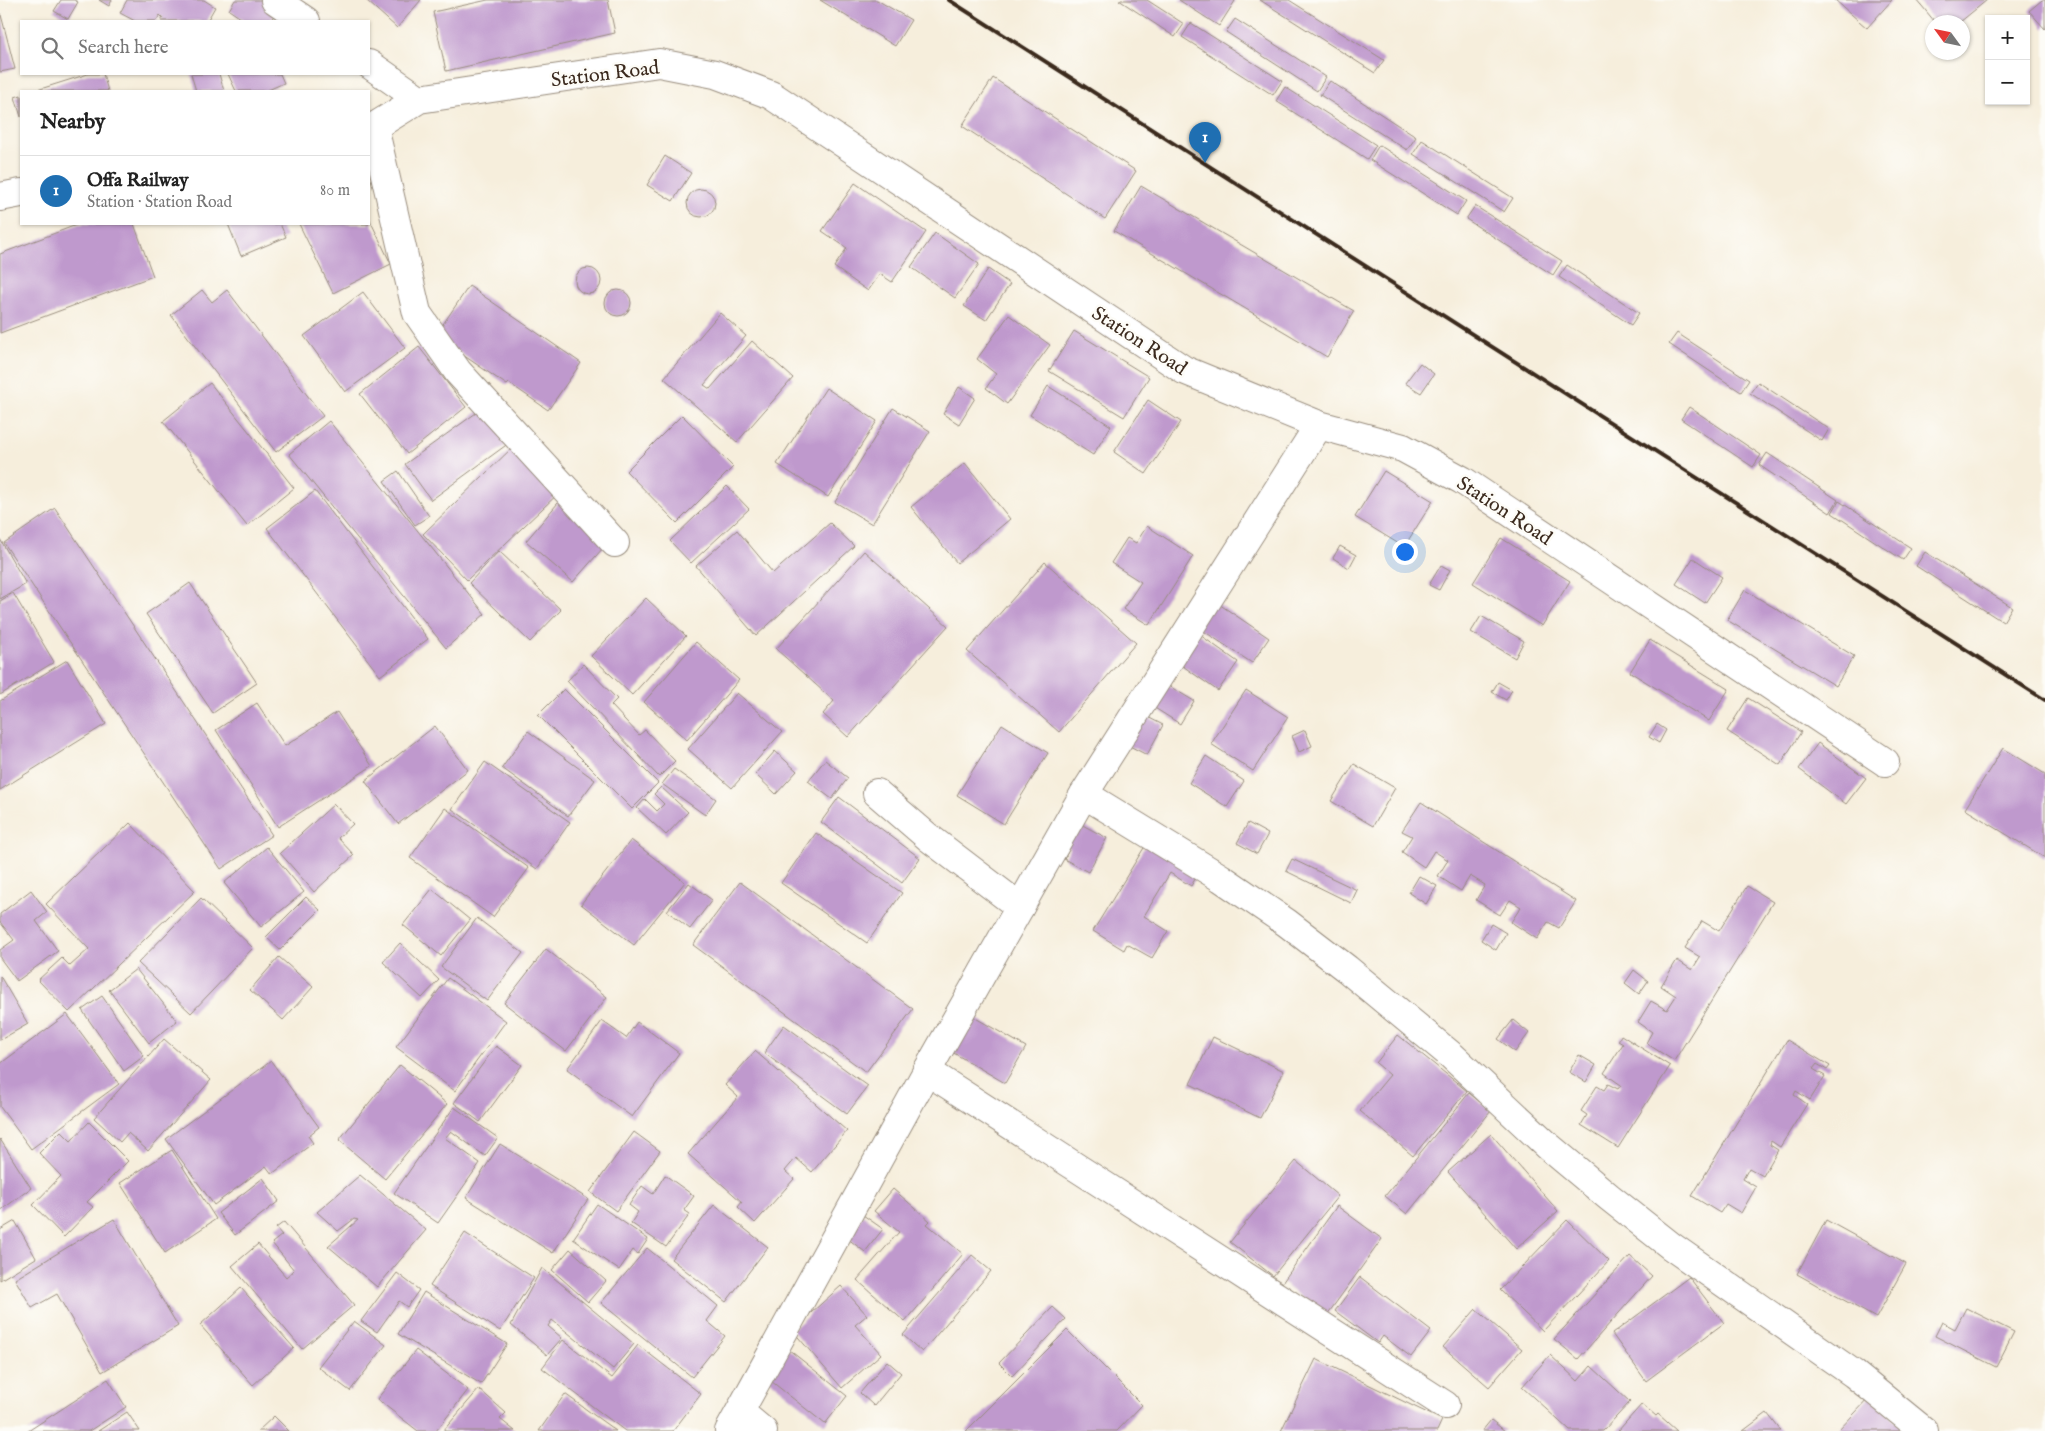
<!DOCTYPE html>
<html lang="en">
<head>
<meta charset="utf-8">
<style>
	body { margin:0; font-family:"IM FELL English",serif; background:#f6f6f6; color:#222 }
	.controls { position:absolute; right:15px; top:15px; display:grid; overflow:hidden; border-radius:0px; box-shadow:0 1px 4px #0004 }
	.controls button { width:45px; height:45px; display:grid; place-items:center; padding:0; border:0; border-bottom:1px solid #e0e0e0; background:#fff; color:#222; font:25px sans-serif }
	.compass { position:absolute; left:1925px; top:15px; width:45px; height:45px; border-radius:50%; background:#fff; box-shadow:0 1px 4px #0004; rotate:303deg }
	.you { position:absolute; left:1404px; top:551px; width:18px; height:18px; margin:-12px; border:4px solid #fff; border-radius:50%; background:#1a73e8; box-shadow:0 0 0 8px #1a73e833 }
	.badge { display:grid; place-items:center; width:32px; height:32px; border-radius:50%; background:#1f6fb2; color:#fff; font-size:16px; font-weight:700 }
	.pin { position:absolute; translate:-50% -41px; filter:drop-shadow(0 1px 2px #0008) }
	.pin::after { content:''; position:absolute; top:26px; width:18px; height:15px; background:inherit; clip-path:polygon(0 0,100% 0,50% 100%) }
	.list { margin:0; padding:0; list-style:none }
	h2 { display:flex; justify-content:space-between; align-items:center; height:65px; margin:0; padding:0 20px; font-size:21px }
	h2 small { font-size:16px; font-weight:400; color:#767676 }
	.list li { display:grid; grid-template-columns:32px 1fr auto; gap:15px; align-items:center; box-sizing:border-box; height:70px; padding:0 20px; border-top:1px solid #e0e0e0 }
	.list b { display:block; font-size:19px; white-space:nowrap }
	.list p { margin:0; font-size:16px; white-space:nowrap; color:#767676 }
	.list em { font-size:16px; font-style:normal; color:#767676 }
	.icon { flex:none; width:28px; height:28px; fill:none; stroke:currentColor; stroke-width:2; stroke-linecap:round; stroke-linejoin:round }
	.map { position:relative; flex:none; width:2045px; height:1431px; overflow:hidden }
	.search { position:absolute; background:#fff; box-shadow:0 1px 4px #0004; left:20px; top:20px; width:350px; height:55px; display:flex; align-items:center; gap:12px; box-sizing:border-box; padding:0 18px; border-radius:0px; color:#767676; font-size:19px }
	.panel { position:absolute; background:#fff; box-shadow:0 1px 4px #0004; left:20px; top:90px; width:350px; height:135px; border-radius:0px }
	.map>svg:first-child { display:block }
	.building { fill:#bf99cd }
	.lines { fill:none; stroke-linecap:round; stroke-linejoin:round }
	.minor-casing { stroke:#988c7d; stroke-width:30 }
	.minor { stroke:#fff; stroke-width:28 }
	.rail { stroke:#3b2a1e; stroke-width:4 }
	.labels { text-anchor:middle; stroke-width:5; stroke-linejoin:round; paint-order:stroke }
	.street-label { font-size:20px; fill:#3b2a1e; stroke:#fdfcf7 }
</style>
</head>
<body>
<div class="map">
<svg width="2045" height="1431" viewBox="0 0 2045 1431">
	<rect width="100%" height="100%" fill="#fdfcf7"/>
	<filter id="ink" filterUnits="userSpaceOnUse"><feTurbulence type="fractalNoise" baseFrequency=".02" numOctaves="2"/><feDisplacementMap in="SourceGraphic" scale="10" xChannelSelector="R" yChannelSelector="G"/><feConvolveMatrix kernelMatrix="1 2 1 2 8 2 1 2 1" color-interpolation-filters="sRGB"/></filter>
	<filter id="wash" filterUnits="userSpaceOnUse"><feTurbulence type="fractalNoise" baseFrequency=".0096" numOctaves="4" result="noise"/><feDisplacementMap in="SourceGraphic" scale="20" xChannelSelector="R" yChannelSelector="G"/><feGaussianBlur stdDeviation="1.12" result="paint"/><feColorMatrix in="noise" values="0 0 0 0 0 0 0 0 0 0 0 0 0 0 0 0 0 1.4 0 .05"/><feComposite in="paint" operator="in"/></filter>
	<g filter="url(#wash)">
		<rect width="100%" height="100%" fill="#f6eedc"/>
		<g id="blocks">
			<g class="building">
				<polygon points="61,0 74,0 78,2 68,19 54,11"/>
				<polygon points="99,0 112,0 109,6"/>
				<polygon points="127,0 204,0 215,7 207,21 161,21 163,18 160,15 156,21 135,21 120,13"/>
				<polygon points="235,0 266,0 279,9 270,21 245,21 229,10"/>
				<polygon points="366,0 421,0 397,28"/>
				<polygon points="488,0 608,0 615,33 446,71 433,12"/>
				<polygon points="820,0 877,0 911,20 895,46"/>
				<polygon points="1119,0 1147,0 1184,24 1175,37"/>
				<polygon points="1179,0 1234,0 1235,1 1219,26"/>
				<polygon points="1260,0 1289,0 1384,60 1375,73"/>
				<polygon points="1835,0 1892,0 1867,28"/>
				<polygon points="1917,0 1987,0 1960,22 1935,22"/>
				<polygon points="2042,0 2045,0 2045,29 2029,11"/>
				<polygon points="0,11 15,69 0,72"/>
				<polygon points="1235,19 1326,77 1317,91 1226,32"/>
				<polygon points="1191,23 1282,81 1273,95 1182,37"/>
				<polygon points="88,74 103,74 108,91 34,91"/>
				<polygon points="191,74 219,74 224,91 196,91"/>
				<polygon points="228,74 280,74 284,83 266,91 236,91"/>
				<polygon points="993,78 1136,171 1105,219 962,126"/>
				<polygon points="1330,81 1416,137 1407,150 1320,95"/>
				<polygon points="1285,87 1376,145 1367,159 1276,101"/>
				<polygon points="21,95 21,117 15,97"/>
				<polygon points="1422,140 1513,198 1504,212 1413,154"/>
				<polygon points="1379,145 1466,201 1457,215 1370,160"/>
				<polygon points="665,156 691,173 673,201 647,185"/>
				<polygon points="855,183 926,232 892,282 880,274 868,291 834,267 847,248 822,231"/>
				<polygon points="1141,186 1354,311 1327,357 1114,231"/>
				<circle cx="701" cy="203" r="14"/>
				<polygon points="1475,206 1562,261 1553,275 1466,219"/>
				<polygon points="369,218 391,264 333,293 299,224 369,224"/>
				<polygon points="79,224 134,224 153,276 0,333 0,254"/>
				<polygon points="228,224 280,224 286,237 241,256"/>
				<polygon points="935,233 979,264 955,298 911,267"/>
				<polygon points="1567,265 1639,313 1631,325 1559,277"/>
				<circle cx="588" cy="281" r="13"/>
				<polygon points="988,269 1010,284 986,320 964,306"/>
				<polygon points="469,286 581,363 548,410 509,383 507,385 435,336"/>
				<circle cx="618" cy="303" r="13"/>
				<polygon points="202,290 212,302 227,290 323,416 276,452 171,315"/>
				<polygon points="363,292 405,348 345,392 304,336"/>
				<polygon points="720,313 746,336 704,385 710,389 752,341 793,378 737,442 664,378"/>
				<polygon points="1009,315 1050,345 1007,404 986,388 996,374 977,359"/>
				<polygon points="1074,331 1149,377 1124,417 1049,371"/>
				<polygon points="1677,333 1749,380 1741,392 1669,344"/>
				<polygon points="419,347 466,407 407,454 360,394"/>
				<polygon points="1420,363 1434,374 1421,393 1405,383"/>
				<polygon points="1758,382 1829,429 1822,441 1750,393"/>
				<polygon points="210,383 294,488 247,526 163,421"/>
				<polygon points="1048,386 1111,426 1093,455 1030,415"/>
				<polygon points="959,387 975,398 959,424 943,414"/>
				<polygon points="826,388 877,421 828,497 777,464"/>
				<polygon points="1148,400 1181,422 1146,474 1114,452"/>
				<polygon points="1689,407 1761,455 1753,467 1681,419"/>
				<polygon points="483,408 509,443 431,500 405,464"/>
				<polygon points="893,408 930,431 872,524 835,502"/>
				<polygon points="682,415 733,467 677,523 626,471"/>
				<polygon points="329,421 485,614 446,648 289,454"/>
				<polygon points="516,444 561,491 467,580 423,534"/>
				<polygon points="1767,453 1838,500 1830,513 1759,465"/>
				<polygon points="965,463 1010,519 957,563 911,507"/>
				<polygon points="398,471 429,516 415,525 384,481"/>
				<polygon points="1384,471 1433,501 1404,547 1355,517"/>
				<polygon points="727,486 749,509 691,563 670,541"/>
				<polygon points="315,491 428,639 380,676 267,528"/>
				<polygon points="563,497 611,539 573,582 526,541"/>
				<polygon points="1839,501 1911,548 1903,560 1832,513"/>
				<polygon points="55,508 272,835 221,869 4,543"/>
				<polygon points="830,523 854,546 756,636 696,566 737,530 773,573"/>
				<polygon points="1147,526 1193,556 1149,625 1123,609 1141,582 1111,563 1127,538 1136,543"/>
				<polygon points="1501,538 1570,581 1542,626 1473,583"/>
				<polygon points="0,539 26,584 0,599"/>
				<polygon points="1340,546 1356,555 1349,568 1333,558"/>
				<polygon points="499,551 561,610 530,642 469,583"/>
				<polygon points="864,551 948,626 848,737 823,714 834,701 776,649"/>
				<polygon points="1925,552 2012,607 2003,622 1916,566"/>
				<polygon points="1693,558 1722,577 1705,603 1676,584"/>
				<polygon points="1045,562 1136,643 1059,732 967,651"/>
				<polygon points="1441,565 1450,570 1439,590 1429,585"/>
				<polygon points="190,583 257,683 213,713 146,614"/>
				<polygon points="1745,590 1854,656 1836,686 1727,620"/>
				<polygon points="13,593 54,662 0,695 0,601"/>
				<polygon points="646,598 686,636 632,695 591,656"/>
				<polygon points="1213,600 1269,638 1252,663 1196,626"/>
				<polygon points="1481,616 1524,641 1515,658 1471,632"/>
				<polygon points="1193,630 1238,662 1218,691 1173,659"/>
				<polygon points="1650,640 1729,689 1709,721 1630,672"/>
				<polygon points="696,642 739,680 687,740 644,702"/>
				<polygon points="67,660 106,724 0,790 0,701"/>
				<polygon points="583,664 617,699 611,705 639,735 645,730 675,761 659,777 567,681"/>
				<polygon points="1498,682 1512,690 1506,700 1492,692"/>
				<polygon points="1164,683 1194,701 1180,724 1150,705"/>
				<polygon points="564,689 658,783 632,809 538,715"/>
				<polygon points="1246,690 1288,717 1253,771 1211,744"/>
				<polygon points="737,693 782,732 732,788 688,749"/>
				<polygon points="1748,698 1801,732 1780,765 1727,731"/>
				<polygon points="257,703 285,746 337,712 372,766 278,827 216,730"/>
				<polygon points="1138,712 1163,725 1147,755 1122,742"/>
				<polygon points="1002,724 1048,753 1004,824 957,795"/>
				<polygon points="1657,724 1666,730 1659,743 1649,737"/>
				<polygon points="435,726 468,770 398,824 365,781"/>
				<polygon points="1305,730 1312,746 1299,752 1292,736"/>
				<polygon points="528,731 595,780 568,816 502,768"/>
				<polygon points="1818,743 1866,778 1846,804 1799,769"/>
				<polygon points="2003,748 2045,774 2045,858 1965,809"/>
				<polygon points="775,751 797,771 776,794 755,774"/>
				<polygon points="1206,756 1244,781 1227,807 1189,783"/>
				<polygon points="825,760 848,778 832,799 808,781"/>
				<polygon points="485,762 570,822 537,869 452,809"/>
				<polygon points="1354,764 1395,788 1373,826 1331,801"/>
				<polygon points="674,769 716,799 705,815 662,784"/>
				<polygon points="661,787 688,812 666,835 637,808 645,799 657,811 664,804 654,794"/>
				<polygon points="839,797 920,858 902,883 821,822"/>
				<polygon points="1421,802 1576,901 1559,928 1548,922 1537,939 1511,922 1521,907 1510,900 1500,915 1476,900 1485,885 1470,876 1461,891 1438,876 1448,860 1434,851 1424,867 1402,852 1412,836 1402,831"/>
				<polygon points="334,804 353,824 338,838 354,855 314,892 280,853"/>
				<polygon points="445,808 529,868 493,917 410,858"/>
				<polygon points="1075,821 1107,838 1088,872 1064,859 1070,848 1062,843"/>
				<polygon points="130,823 195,891 69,1012 38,980 62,958 70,966 89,949 46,904"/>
				<polygon points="1248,823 1268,834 1257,854 1237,843"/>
				<polygon points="816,833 902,893 867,943 781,883"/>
				<polygon points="1150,838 1201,869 1191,886 1170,873 1144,916 1168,931 1152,958 1127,944 1124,950 1093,931"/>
				<polygon points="631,840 685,882 634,945 581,904"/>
				<polygon points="267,847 304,892 261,927 224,883"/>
				<polygon points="1292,859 1357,890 1351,903 1286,871"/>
				<polygon points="1419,876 1437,886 1426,904 1409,893"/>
				<polygon points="740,882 913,1009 866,1072 693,945"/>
				<polygon points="689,883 712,900 690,929 667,911"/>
				<polygon points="1747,886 1773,902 1674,1061 1646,1043 1652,1032 1638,1022 1651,1001 1667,1010 1676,996 1661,986 1677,960 1692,970 1700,957 1685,948 1702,921 1719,931"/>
				<polygon points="432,889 470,920 441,956 403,925"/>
				<polygon points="31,890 47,912 36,921 58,951 17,981 0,958 0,950 14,940 0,922 0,914"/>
				<polygon points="306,897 320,910 280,950 266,937"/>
				<polygon points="201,898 253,948 191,1013 138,963"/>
				<polygon points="477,918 523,953 487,1001 441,967"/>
				<polygon points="1491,924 1506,933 1496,950 1481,940"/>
				<polygon points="400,943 439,980 422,998 383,962"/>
				<polygon points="546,949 607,997 566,1051 504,1003"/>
				<polygon points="279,957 313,987 283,1020 250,990"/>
				<polygon points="136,969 177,1021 149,1043 109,990"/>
				<polygon points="1634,970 1648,981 1639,994 1625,983"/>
				<polygon points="0,976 28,1024 0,1040"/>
				<polygon points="448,978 506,1021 455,1091 396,1047"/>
				<polygon points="102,996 144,1056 124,1071 82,1010"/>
				<polygon points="67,1014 119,1084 31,1149 0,1107 0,1064"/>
				<polygon points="972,1016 1026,1047 1005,1083 952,1052"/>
				<polygon points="1513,1020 1529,1033 1515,1052 1498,1039"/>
				<polygon points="602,1021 626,1038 637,1022 679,1053 632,1117 567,1069"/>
				<polygon points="784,1025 868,1086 847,1114 764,1053"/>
				<polygon points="1398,1035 1467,1091 1413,1156 1360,1111 1390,1075 1376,1063"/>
				<polygon points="1621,1035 1670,1066 1618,1148 1581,1125 1587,1115 1581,1111 1597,1086 1604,1090 1608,1084 1618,1089 1621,1085 1604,1073 1623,1044 1618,1041"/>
				<polygon points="1213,1037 1284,1071 1260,1118 1190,1084"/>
				<polygon points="164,1039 211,1080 148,1151 128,1133 120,1142 94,1118"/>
				<polygon points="1787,1040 1830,1066 1827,1070 1817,1064 1813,1069 1825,1076 1810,1100 1796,1091 1794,1095 1807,1104 1780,1147 1771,1141 1770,1145 1778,1150 1763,1176 1749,1168 1743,1179 1756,1187 1741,1213 1726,1204 1720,1213 1692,1196"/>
				<polygon points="496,1046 522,1065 480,1122 454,1103"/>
				<polygon points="755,1051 847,1131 812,1172 796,1158 785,1171 794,1179 755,1223 738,1207 742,1202 688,1154 738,1097 725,1085"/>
				<polygon points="1579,1055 1596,1065 1586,1082 1569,1072"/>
				<polygon points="271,1061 319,1127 308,1136 313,1143 272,1174 266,1166 214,1205 166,1139"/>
				<polygon points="400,1065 447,1104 385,1179 339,1140"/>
				<polygon points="1469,1093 1491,1111 1407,1214 1385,1196"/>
				<polygon points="454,1107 498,1138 485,1156 451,1131 445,1138 480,1163 438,1223 394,1193"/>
				<polygon points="89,1122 128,1161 87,1202 93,1207 64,1237 33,1205 61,1176 39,1153 61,1131 71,1141"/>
				<polygon points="634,1132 660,1151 616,1211 590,1192"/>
				<polygon points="1491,1134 1558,1211 1516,1249 1448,1172"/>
				<polygon points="0,1139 31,1188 0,1211"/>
				<polygon points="500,1144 588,1199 553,1253 466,1198"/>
				<polygon points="172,1150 216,1219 165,1253 120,1183"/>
				<polygon points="1296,1161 1338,1196 1273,1276 1230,1242"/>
				<polygon points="360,1175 426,1230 377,1287 328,1246 358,1220 354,1219 338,1231 317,1212"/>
				<polygon points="665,1175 694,1196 684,1210 690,1214 666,1247 631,1223 638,1212 629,1205 642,1186 653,1194"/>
				<polygon points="263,1178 279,1201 235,1235 218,1213"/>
				<polygon points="893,1189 930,1221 927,1224 963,1254 905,1322 857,1280 899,1232 874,1211"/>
				<polygon points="597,1204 648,1239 638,1254 633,1250 619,1270 573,1239"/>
				<polygon points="714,1205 768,1247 726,1302 671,1259"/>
				<polygon points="1337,1206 1382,1239 1327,1315 1282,1283"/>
				<polygon points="863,1215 883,1229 865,1252 847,1238"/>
				<polygon points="114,1219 178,1326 102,1372 57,1294 32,1308 15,1279"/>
				<polygon points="1567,1220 1609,1261 1543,1331 1500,1290"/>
				<polygon points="1826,1220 1906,1264 1876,1318 1797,1274"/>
				<polygon points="15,1221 36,1258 0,1280 0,1230"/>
				<polygon points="284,1222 354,1305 302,1349 232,1266 258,1244 286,1277 294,1270 272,1243 282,1235 276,1228"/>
				<polygon points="465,1233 534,1278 500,1331 430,1286"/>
				<polygon points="647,1248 718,1306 707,1321 725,1336 692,1377 601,1303"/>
				<polygon points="570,1249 606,1281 588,1302 552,1270"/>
				<polygon points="972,1255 991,1271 922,1352 903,1335"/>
				<polygon points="1630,1256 1652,1276 1578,1359 1554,1339"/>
				<polygon points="542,1268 634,1344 613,1369 552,1320 548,1326 562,1338 547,1355 511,1325"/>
				<polygon points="397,1273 419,1290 407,1307 399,1301 377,1332 361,1321"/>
				<polygon points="1360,1277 1431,1331 1411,1357 1383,1336 1378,1343 1335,1311"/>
				<polygon points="1689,1277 1724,1323 1646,1381 1612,1334"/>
				<polygon points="841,1286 867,1315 855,1325 881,1354 842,1388 792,1330"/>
				<polygon points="241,1288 294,1348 253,1385 200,1325"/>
				<polygon points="424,1292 507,1344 481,1384 398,1334"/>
				<polygon points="1053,1307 1066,1319 1012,1376 999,1363"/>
				<polygon points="1966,1308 2014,1332 1996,1367 1935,1336 1942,1322 1955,1329"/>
				<polygon points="1476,1309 1522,1349 1489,1387 1443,1347"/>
				<polygon points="354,1321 386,1345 350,1391 318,1367"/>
				<polygon points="1067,1330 1142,1405 1117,1431 966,1431"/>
				<polygon points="563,1340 612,1378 638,1345 701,1394 673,1431 625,1431 542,1368"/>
				<polygon points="788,1349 847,1396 825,1424 766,1377"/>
				<polygon points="416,1350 468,1390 436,1431 418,1431 377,1399"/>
				<polygon points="1550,1355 1578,1381 1591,1366 1630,1402 1603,1431 1570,1431 1522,1387"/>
				<polygon points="1316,1359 1442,1420 1437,1431 1281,1431"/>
				<polygon points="887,1361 901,1373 874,1406 860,1393"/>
				<polygon points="108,1379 126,1407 89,1431 28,1431"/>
				<polygon points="479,1389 506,1413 500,1419 515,1431 443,1431"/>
				<polygon points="565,1394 616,1431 539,1431"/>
				<polygon points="1870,1397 1906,1431 1838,1431"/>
				<polygon points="1642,1404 1656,1416 1658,1414 1677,1431 1618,1431"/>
				<polygon points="127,1412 140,1431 98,1431"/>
				<polygon points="1767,1413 1781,1431 1743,1431"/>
				<polygon points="274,1416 289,1431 258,1431"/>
				<polygon points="1491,1420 1505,1431 1482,1431"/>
			</g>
		</g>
	</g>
	<g filter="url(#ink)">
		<use href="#blocks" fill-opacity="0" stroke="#988c7d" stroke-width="1"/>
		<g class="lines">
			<defs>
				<g id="minor">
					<polyline points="275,0 306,21"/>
					<polyline points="369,64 419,99"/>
					<polyline points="374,127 417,313 458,372 615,543"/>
					<polyline points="369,128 374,127 419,99 659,63 715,74 771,95 1184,370 1319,425 1403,448 1462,480 1885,762"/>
					<polyline points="0,197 21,193"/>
					<polyline points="877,793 928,837 1020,907"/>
					<polyline points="1084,794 1221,878 1287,923 1347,969 1452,1056 1548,1146 1609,1197 1671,1246 1854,1374 1924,1431"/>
					<polyline points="927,1071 1445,1405"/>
					<polyline points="740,1412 763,1431"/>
					<polyline points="729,1431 927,1071 1084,794 1319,425"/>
				</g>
			</defs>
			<use href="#minor" class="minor-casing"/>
			<use href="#minor" class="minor"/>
			<polyline class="rail" points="949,0 2045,700"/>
		</g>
	</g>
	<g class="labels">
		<g class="street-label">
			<text transform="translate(605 73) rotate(-7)" y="7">Station Road</text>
			<text transform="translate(1140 340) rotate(33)" y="7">Station Road</text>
			<text transform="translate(1505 510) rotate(33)" y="7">Station Road</text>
		</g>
	</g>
</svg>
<div class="controls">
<button>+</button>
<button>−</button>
</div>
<svg class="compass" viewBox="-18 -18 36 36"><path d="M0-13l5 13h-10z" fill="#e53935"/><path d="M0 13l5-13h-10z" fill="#767676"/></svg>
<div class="you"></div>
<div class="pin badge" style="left:1205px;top:163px">1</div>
<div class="search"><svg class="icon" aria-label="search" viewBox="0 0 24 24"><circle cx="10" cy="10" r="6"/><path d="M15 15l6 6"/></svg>Search here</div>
<section class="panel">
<h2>Nearby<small></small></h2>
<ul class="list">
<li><span class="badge">1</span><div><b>Offa Railway</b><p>Station · Station Road</p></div><em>80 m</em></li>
</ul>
</section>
</div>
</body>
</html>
